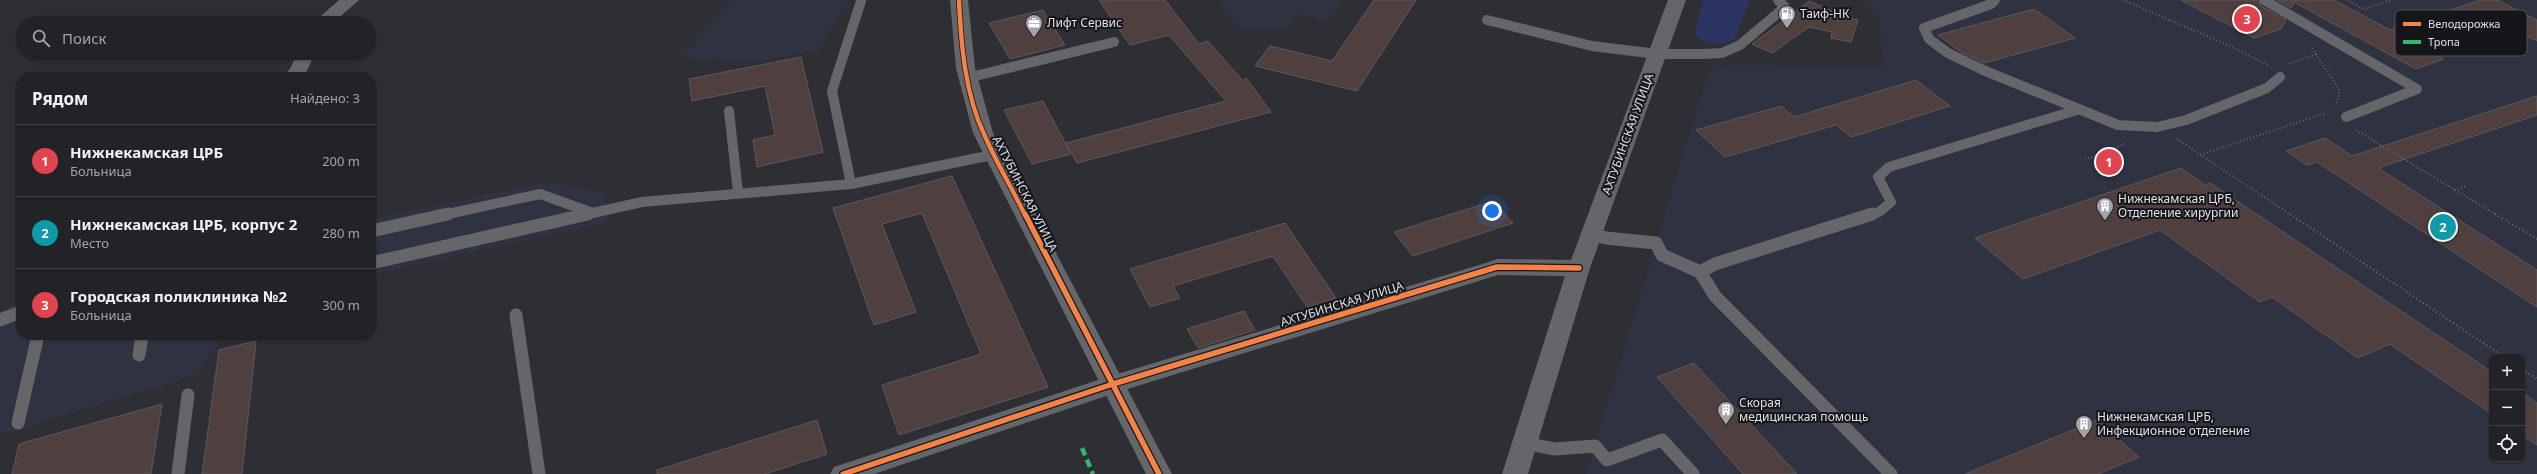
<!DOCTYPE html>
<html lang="ru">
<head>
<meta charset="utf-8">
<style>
	body { margin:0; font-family:"Noto Sans",sans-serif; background:#2e2f33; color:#f1f3f6 }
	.controls { position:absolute; right:12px; bottom:12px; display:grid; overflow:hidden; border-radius:8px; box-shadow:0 1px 3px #0004 }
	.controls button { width:36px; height:36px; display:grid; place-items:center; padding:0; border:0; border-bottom:1px solid #3f4044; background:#222327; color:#f1f3f6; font:20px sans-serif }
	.you { position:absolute; left:1492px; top:211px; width:14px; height:14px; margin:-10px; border:3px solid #fff; border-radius:50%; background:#1a73e8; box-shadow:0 0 0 6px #1a73e833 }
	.badge { display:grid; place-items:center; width:26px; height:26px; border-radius:50%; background:#ea580c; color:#fff; font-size:13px; font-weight:700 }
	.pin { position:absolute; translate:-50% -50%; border:2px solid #fff; box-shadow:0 1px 4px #0006 }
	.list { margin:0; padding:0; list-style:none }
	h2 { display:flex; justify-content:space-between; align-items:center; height:52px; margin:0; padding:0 16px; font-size:17px }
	h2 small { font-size:13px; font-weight:400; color:#a2a4a7 }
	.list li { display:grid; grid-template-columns:26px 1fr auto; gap:12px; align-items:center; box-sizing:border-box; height:72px; padding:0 16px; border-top:1px solid #3f4044 }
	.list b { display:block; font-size:15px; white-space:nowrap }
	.list p { margin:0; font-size:13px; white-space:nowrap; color:#a2a4a7 }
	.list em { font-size:13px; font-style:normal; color:#a2a4a7 }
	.icon { flex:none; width:22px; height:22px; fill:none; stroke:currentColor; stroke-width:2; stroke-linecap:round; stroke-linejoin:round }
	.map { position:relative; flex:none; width:2537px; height:474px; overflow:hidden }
	.search { position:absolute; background:#222327; box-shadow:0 1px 3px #0004; left:16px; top:16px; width:360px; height:44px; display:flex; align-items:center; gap:10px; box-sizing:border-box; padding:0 14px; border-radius:22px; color:#a2a4a7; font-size:15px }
	.panel { position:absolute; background:#222327; box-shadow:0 1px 3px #0004; left:16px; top:72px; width:360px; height:268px; border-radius:16px }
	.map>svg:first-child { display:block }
	.built { fill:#2f3241; fill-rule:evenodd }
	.green { fill:#2c3463 }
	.building { fill:#4f403f; stroke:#5c595b }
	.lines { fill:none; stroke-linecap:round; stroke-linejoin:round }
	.path-far1 { stroke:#6a6a6c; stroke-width:2; stroke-dasharray:1 2.5; stroke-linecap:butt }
	.path { stroke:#6a6a6c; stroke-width:2.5; stroke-dasharray:1 3; stroke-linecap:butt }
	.service-far1 { stroke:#65666a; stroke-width:10 }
	.service { stroke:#65666a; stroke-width:13 }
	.minor { fill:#65666a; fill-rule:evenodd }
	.tertiary { fill:#65666a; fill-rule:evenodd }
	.quiet { stroke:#33b770; stroke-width:4.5; stroke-dasharray:8 4.5; stroke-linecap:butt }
	.cycleway-far1-casing { stroke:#15161a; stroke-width:6 }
	.cycleway-casing { stroke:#15161a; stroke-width:8 }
	.cycleway-far1 { stroke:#f48246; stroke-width:4.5 }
	.cycleway { stroke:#f48246; stroke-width:5.5 }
	.labels { text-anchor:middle; stroke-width:4; stroke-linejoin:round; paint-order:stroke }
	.poi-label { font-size:12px; fill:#dfe1e8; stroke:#15161a; text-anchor:start }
	.street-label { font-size:12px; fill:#dfe1e8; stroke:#15161a }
	.key { fill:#15161a; stroke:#525358; stroke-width:1 }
	.key-label { font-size:11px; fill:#dfe1e8 }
</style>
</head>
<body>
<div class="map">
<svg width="2537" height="474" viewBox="0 0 2537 474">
	<rect width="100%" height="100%" fill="#2e2f34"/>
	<g class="built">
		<polygon points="733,0 849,0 820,49 754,62 679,58"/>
		<polygon points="1217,0 1343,0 1328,21 1298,14 1285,30 1239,30"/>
		<path d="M1862,0H2537V474H1586L1705,82L1717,65L1882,67L1880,16ZM2492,357H2522V459H2492Z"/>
		<polygon points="547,182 605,192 608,222 371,275 371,219"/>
		<polygon points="21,302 21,335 224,335 196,375 0,435 0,311"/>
	</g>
	<path class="green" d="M1704,0H1750L1734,40C1720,46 1705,45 1694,34Z"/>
	<g class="building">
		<polygon points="1099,0 1165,0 1199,44 1208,41 1243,81 1246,78 1271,112 1077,163 1066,143 1226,101 1169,35 1130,45"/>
		<polygon points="1374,0 1416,0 1357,91 1255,66 1270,46 1332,61"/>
		<polygon points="2181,0 2257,0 2261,6 2286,20 2281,29 2254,38"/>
		<polygon points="2277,0 2334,0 2390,30 2481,0 2497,0 2537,20 2537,41 2515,30 2438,56 2444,59 2416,69 2294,2 2291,8"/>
		<polygon points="1809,1 1848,18 1858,20 1851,42 1831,38 1832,32 1809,27 1772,53 1752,44"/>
		<polygon points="2034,9 2075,38 1984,63 1961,52 1938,35"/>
		<polygon points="1043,10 1065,45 1010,59 989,23"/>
		<polygon points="801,57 823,152 757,167 753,140 775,135 765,86 692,101 689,79"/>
		<polygon points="1916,80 1950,106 1851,137 1836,125 1725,157 1696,130 1781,106 1794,117"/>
		<polygon points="2537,96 2537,115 2378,168 2537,270 2537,307 2317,162 2307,165 2286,151 2325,138 2352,156"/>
		<polygon points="1043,101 1071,154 1032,164 1004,110"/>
		<polygon points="2181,168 2205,185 2210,183 2492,372 2492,414 2390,344 2358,358 2272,297 2260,302 2160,230 2023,279 1975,238"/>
		<polygon points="952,176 1048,387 899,435 882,385 981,354 922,213 882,224 916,312 874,325 833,208"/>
		<polygon points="1493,201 1513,223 1413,256 1394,232"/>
		<polygon points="1285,223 1336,298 1307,307 1273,256 1173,286 1180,298 1150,307 1130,269"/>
		<polygon points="1244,311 1255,330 1198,348 1187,329"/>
		<polygon points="256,341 242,474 202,474 219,350"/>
		<polygon points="1694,363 1797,474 1743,474 1657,377"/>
		<polygon points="2522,393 2537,403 2537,445 2522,435"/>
		<polygon points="162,404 151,474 12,474 19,444"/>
		<polygon points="817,420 827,454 765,474 657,474 657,470"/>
		<polygon points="2097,420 2139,457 2098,474 1965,474"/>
	</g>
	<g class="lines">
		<g class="path-far1">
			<polyline points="2123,0 2230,46 2268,65"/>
			<polyline points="2347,0 2364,9 2391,0"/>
			<polyline points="2312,48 2340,91 2336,104"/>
			<polyline points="2289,64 2317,54"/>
			<polyline points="2356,130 2455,190"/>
			<polyline points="2177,139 2291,215"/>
			<polyline points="2200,155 2326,113"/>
			<polyline points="2085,160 2127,143"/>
			<polyline points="2465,186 2455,190 2497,215"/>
		</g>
		<g class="path">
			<polyline points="2290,214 2504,357"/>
			<polyline points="2495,214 2537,239"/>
			<polyline points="2522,369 2537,379"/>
		</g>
		<g class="service-far1">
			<polyline points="1995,0 1991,4 1924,28 1929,39 1948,53 1983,70 2118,125 2157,127 2186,120 2267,88 2280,77"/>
			<polyline points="2264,0 2417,89 2346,117"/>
			<polyline points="1487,20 1592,46 1657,54 1703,54 1722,53 1740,45 1785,7 1778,0"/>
			<polyline points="967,78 1114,42"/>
			<polyline points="729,111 738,192"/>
			<polyline points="851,184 832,91 861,1"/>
			<polyline points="443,215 540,194 593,213"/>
			<polyline points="584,215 642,202 851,184 992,155"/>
			<polyline points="1869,215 1879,212 1891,202 1878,177 1889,167 2077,110"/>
		</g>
		<g class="service">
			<polyline points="1872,214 1715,264 1700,272 1715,296 1891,474"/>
			<polyline points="371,231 448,214"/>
			<polyline points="1592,234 1606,238 1656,243 1662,255 1700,272"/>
			<polyline points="371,263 588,214"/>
			<polyline points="516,315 539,474"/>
			<polyline points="0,320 21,312"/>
			<polyline points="139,355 142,335"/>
			<polyline points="18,423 38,335"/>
			<polyline points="1523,443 1555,449 1595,446 1607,460 1662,440 1693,474"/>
			<polyline points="178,474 188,395"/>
		</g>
		<g class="minor">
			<polygon points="339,0 359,0 333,23 313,23"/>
			<polygon points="1668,0 1686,0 1590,268 1528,474 1502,474 1565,276 1498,275 1121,391 874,474 830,474 834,467 1104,378 1489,262 1497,259 1571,260"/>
			<polygon points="297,53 315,53 304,77 282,77 290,69"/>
		</g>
		<polygon class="tertiary" points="950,0 968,0 975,68 993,133 1172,474 1146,474 973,133 956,68"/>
		<polyline class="quiet" points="1082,448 1093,474"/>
		<defs>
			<path id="cycleway-far1" d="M959,0C961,44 965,94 984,134C996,162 1012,188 1025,215"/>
			<g id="cycleway">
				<polyline points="1025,214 1159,474"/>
				<polyline points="843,474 1113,384 1497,267 1579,268"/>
			</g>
		</defs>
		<use href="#cycleway-far1" class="cycleway-far1-casing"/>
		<use href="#cycleway" class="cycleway-casing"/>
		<use href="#cycleway-far1" class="cycleway-far1"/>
		<use href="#cycleway" class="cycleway"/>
	</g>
	<defs>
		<symbol id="fuel-pin" viewBox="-11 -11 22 30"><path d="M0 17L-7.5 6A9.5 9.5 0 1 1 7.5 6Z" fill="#a1a3a9" stroke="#15161a"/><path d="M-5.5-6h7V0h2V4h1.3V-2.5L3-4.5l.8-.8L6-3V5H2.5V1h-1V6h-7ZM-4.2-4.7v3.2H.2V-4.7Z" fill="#fff"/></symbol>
		<symbol id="office-pin" viewBox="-11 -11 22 30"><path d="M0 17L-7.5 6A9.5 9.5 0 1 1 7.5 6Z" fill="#a1a3a9" stroke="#15161a"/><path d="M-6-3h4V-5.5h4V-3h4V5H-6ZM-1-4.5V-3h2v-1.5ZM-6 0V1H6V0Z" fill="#fff"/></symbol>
		<symbol id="building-pin" viewBox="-11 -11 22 30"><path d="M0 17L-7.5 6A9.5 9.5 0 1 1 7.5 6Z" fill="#a1a3a9" stroke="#15161a"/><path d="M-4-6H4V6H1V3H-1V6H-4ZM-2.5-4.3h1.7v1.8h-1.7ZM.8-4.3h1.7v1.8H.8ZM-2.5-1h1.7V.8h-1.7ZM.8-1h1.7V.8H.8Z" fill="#fff"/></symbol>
	</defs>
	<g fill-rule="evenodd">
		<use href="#fuel-pin" x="1777" y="4" width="20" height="27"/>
		<use href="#office-pin" x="1024" y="13" width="20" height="27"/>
		<use href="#building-pin" x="2095" y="196" width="20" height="27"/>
		<use href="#building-pin" x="1716" y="400" width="20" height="27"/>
		<use href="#building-pin" x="2074" y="414" width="20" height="27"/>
	</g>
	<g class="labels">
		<g class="poi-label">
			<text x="1800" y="18">Таиф-НК</text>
			<text x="1047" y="27">Лифт Сервис</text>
			<text x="2118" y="203">Нижнекамская ЦРБ,<tspan x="2118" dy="14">Отделение хирургии</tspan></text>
			<text x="1739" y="407">Скорая<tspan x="1739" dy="14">медицинская помощь</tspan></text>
			<text x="2097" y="421">Нижнекамская ЦРБ,<tspan x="2097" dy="14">Инфекционное отделение</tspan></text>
		</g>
		<g class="street-label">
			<text transform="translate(1628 134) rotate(-70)" y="4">АХТУБИНСКАЯ УЛИЦА</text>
			<text transform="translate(1025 194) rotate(63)" y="4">АХТУБИНСКАЯ УЛИЦА</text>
			<text transform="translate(1342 304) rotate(-17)" y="4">АХТУБИНСКАЯ УЛИЦА</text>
		</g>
	</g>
	<rect x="2395" y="10" width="132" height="46" rx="6" class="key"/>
	<rect x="2403" y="22" width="18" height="4" fill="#f48246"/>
	<rect x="2403" y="40" width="18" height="4" fill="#33b770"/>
	<g class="key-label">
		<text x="2428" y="28">Велодорожка</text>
		<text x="2428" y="46">Тропа</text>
	</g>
</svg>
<div class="controls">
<button>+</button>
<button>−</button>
<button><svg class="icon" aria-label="locate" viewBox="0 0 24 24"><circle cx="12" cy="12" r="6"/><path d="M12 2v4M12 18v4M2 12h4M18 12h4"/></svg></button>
</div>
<div class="you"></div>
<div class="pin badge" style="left:2109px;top:162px;background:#e0444e">1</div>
<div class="pin badge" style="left:2443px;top:227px;background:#0f9aa8">2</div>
<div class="pin badge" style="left:2247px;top:19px;background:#e0444e">3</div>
<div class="search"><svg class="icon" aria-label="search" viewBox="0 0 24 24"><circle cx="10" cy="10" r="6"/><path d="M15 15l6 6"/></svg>Поиск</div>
<section class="panel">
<h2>Рядом<small>Найдено: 3</small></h2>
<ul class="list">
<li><span class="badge" style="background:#e0444e">1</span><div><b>Нижнекамская ЦРБ</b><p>Больница</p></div><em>200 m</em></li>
<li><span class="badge" style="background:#0f9aa8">2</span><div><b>Нижнекамская ЦРБ, корпус 2</b><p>Место</p></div><em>280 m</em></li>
<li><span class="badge" style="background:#e0444e">3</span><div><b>Городская поликлиника №2</b><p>Больница</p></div><em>300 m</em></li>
</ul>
</section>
</div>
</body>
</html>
